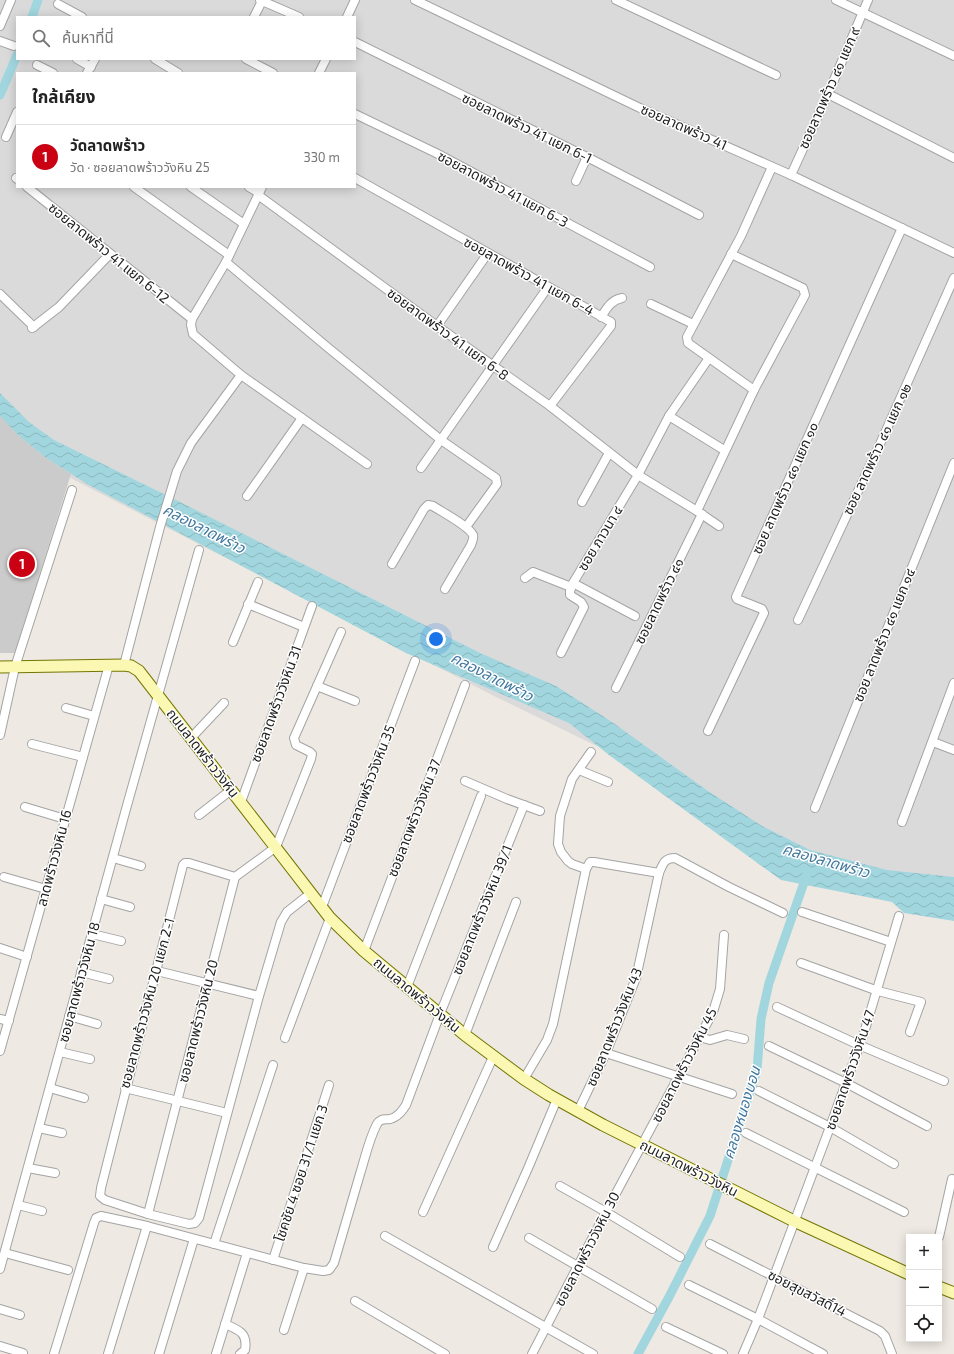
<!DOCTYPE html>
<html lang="th">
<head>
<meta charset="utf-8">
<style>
	body { margin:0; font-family:"Exo 2","Noto Sans Thai",sans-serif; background:#f6f6f6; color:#222 }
	.controls { position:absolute; right:12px; bottom:12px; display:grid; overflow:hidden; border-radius:0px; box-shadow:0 2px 10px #0003 }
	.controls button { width:36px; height:36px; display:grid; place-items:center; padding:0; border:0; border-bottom:1px solid #e0e0e0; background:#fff; color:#222; font:20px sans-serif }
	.you { position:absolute; left:436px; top:639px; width:14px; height:14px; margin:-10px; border:3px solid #fff; border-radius:50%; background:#1a73e8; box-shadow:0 0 0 6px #1a73e833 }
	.badge { display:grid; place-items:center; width:26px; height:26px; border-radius:50%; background:#ca0013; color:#fff; font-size:13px; font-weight:700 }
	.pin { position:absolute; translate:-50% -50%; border:2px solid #fff; box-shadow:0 1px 4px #0006 }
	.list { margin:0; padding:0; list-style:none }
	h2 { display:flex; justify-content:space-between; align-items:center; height:52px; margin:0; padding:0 16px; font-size:17px }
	h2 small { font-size:13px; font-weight:400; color:#767676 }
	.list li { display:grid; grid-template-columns:26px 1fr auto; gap:12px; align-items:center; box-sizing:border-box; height:64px; padding:0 16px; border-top:1px solid #e0e0e0 }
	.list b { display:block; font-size:15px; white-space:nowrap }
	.list p { margin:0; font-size:13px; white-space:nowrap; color:#767676 }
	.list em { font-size:13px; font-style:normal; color:#767676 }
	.icon { flex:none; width:22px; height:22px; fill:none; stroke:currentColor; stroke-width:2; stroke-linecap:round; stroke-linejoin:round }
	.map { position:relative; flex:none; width:954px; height:1354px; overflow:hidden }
	.search { position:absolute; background:#fff; box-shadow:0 2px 10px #0003; left:16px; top:16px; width:340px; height:44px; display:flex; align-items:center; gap:10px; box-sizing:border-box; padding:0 14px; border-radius:0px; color:#767676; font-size:15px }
	.panel { position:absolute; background:#fff; box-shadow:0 2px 10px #0003; left:16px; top:72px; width:340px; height:116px; border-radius:0px }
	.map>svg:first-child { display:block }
	.residential { fill:#dbdada; fill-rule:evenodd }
	.religious { fill:#cbcbcb }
	.water { fill:url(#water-waves) }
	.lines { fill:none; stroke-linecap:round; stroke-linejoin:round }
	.canal { stroke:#a1d6de; stroke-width:9 }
	.minor-casing { stroke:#a4a4a4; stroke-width:10 }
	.secondary-casing { stroke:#747602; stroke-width:13 }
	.minor { stroke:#fff; stroke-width:8 }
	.secondary { stroke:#fbf8b4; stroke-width:11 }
	.labels { text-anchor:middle; stroke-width:3; stroke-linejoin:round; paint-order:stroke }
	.street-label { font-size:14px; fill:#1d1d1d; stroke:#fff }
	.water-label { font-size:15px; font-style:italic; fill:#42789f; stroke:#fff }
</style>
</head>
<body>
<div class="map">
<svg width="954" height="1354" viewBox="0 0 954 1354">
	<defs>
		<pattern id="water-waves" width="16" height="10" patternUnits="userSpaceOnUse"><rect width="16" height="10" fill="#a1d6de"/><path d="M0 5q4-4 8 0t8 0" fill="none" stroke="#8ab7be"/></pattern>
	</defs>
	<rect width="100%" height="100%" fill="#eee9e2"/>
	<path class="residential" d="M0,0H954V902L850,887L615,755L494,696L51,468L0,423ZM17,17H355V59H17ZM17,73H355V187H17Z"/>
	<polygon class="religious" points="0,416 18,435 45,457 71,474 15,653 0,653"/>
	<polygon class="water" points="0,393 29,422 54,440 176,500 480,653 556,686 612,722 708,791 762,826 810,850 887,870 954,877 954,921 904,913 892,902 781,880 609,755 569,723 406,653 87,484 45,457 18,435 0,416"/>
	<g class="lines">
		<g class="canal">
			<polyline points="32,17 38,0"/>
			<polyline points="0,95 17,55"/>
			<polyline points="638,1354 669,1297 710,1216 757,1070 761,1019 769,983 807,874"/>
		</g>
		<defs>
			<g id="minor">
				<polyline points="260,0 299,17"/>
				<polyline points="415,0 640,108 791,175 954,253"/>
				<polyline points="616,0 776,75"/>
				<polyline points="836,0 954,56"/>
				<polyline points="58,4 82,17"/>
				<polyline points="254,17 262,1"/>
				<polyline points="347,17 355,0"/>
				<polyline points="0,26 11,0"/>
				<polyline points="0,41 14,46"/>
				<polyline points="355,42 587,157 699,215"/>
				<polyline points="77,59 91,67"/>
				<polyline points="155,59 178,73"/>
				<polyline points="246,59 273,73"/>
				<polyline points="37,65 53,73"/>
				<polyline points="87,73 95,59"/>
				<polyline points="319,73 326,59"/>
				<polyline points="828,94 954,158"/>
				<polyline points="355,114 436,153 650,267"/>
				<polyline points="6,137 17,112"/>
				<polyline points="791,175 828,94 868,0"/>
				<polyline points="16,178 17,179"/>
				<polyline points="355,178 611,322 611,326 550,406"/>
				<polyline points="576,181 587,157"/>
				<polyline points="27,187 192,319"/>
				<polyline points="134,187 229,255"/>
				<polyline points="191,187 244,224"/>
				<polyline points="249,187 259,193"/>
				<polyline points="262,187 226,262 192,319 191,325 193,334 241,375 367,464"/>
				<polyline points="258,195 437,326 550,406 638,475 573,583 635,616"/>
				<polyline points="226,262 326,346 441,440 496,478 497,484 466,527"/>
				<polyline points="0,294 34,327"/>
				<polyline points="651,304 693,324"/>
				<path d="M601,317C607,308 611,300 622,298"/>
				<polyline points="437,326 488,253"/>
				<polyline points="32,328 59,307 110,254"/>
				<polyline points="709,358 669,416 638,475 697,511 719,526"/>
				<polyline points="754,390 688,343 687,337 741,236 772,167"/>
				<polyline points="669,416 724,450"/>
				<polyline points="421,468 548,287"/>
				<polyline points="247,496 302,418"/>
				<polyline points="582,502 609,453"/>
				<polyline points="697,511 754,390 805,295 803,288 731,254"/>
				<path d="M392,564L424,509L428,505L433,506C442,512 469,526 473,535C474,538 472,542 471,545L445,589"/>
				<polyline points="525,578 533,572 571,587"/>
				<polyline points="248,604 304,627"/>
				<polyline points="798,620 880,444 954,278"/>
				<polyline points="233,642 258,582"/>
				<polyline points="561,653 584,607 581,602 570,595 570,591 573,583"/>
				<polyline points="124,665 160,527 177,471 191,443 241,375"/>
				<polyline points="317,686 355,701"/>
				<polyline points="616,688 702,514"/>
				<polyline points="66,708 94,716"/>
				<polyline points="708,731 764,613 762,609 737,599 736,597 902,228"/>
				<polyline points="0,735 15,667 72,490"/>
				<polyline points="191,738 224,703"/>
				<polyline points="933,742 954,750"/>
				<polyline points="32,744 83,757"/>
				<polyline points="579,770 608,782"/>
				<polyline points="465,781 507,799 540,811"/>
				<polyline points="241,802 312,606"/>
				<polyline points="25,807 65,819"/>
				<polyline points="815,808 954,463"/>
				<polyline points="199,815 231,790"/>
				<polyline points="902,822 954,683"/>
				<polyline points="113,858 141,866"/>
				<polyline points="586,869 572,864 568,861 561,852 558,844 560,816 572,779 591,752"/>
				<polyline points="4,877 46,889"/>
				<polyline points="235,877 189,863 185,863 183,865 101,1188 100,1196 105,1200 148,1214 189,1224 195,1223 199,1218 259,996 281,922 287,912 311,893"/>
				<polyline points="101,899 130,907"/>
				<polyline points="322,907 415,661"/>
				<polyline points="802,912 891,942"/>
				<polyline points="92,934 121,941"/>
				<polyline points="0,948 27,957"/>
				<polyline points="364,951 465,685"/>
				<polyline points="801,963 878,991 921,1002 910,1032"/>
				<polyline points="157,971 259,996"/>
				<polyline points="81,972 109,979"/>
				<polyline points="407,987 481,796"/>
				<polyline points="777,1007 859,1045 944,1081"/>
				<polyline points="69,1016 97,1024"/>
				<polyline points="0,1019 9,1021"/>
				<polyline points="465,1035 516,902"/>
				<polyline points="699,1037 710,1040 727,1035 744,1039"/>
				<polyline points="285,1038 330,918"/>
				<polyline points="769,1046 846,1083 927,1126"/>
				<polyline points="0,1051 109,665"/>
				<polyline points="60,1052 90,1059"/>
				<polyline points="606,1053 732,1094"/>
				<polyline points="524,1079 547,1040 553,1024 586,869 590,862 594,862 659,873"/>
				<polyline points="50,1088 84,1098"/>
				<polyline points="125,1088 227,1113"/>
				<polyline points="759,1091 830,1127 894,1164"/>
				<path d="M578,1111L606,1053L636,978L659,873C663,864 664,858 675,858L729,887L783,913"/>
				<polyline points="39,1128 62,1133"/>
				<polyline points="746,1133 904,1212"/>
				<polyline points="28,1168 55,1173"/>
				<polyline points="560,1186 606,1212 680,1257"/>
				<polyline points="18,1205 42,1211"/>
				<polyline points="423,1212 493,1057"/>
				<polyline points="148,1214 235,877 276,847 311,759 312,754 310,752 296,745 294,738 341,632"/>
				<polyline points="385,1236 593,1354"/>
				<polyline points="939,1237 952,1179"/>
				<polyline points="529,1238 652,1309"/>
				<polyline points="214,1244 273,1065"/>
				<polyline points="710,1244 880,1331 885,1336 892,1354"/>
				<polyline points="493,1247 529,1166 557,1099"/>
				<polyline points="5,1253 68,1270"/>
				<polyline points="273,1260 329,1085"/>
				<polyline points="0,1269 126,809 199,550"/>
				<polyline points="689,1285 758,1319 823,1354"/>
				<polyline points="355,1301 445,1354"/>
				<polyline points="0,1309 20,1315"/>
				<path d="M225,1324C239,1330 248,1333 245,1350L240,1354"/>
				<polyline points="666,1327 723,1354"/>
				<polyline points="284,1330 304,1268"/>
				<polyline points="0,1346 23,1353"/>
				<path d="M54,1354L94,1223L96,1218L101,1216L147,1226L304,1268L323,1271L329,1270L334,1263C343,1233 351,1204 360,1174C365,1158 369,1139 377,1124C381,1118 384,1120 390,1119C398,1117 402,1111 406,1105L440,1014L524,805"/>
				<polyline points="108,1354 147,1226"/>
				<polyline points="159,1354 194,1239"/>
				<polyline points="216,1354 247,1253"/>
				<polyline points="532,1354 606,1212 713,1012 720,989 724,935"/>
				<polyline points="743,1354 758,1319 830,1127 864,1033 899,916"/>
			</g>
			<g id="secondary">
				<polyline points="0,667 124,665 131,666 139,671 330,918 364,951 465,1035 524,1079 549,1095 603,1125 794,1221 909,1274"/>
				<polyline points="939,1287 954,1293"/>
			</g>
		</defs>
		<use href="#minor" class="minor-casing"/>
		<use href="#secondary" class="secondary-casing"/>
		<use href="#minor" class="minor"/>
		<use href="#secondary" class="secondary"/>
	</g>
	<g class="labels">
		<g class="street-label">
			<text transform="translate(829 88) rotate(-66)" y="5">ซอยลาดพร้าว ๔๑ แยก ๙</text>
			<text transform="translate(684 127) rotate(24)" y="5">ซอยลาดพร้าว 41</text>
			<text transform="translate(527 128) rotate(26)" y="5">ซอยลาดพร้าว 41 แยก 6-1</text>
			<text transform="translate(503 189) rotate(28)" y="5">ซอยลาดพร้าว 41 แยก 6-3</text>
			<text transform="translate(109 253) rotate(39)" y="5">ซอยลาดพร้าว 41 แยก 6-12</text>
			<text transform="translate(529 276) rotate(29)" y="5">ซอยลาดพร้าว 41 แยก 6-4</text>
			<text transform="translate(448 334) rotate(36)" y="5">ซอยลาดพร้าว 41 แยก 6-8</text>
			<text transform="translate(877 449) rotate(-65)" y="5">ซอย ลาดพร้าว ๔๑ แยก ๑๒</text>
			<text transform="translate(785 488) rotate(-66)" y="5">ซอย ลาดพร้าว ๔๑ แยก ๑๐</text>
			<text transform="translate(600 538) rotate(-59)" y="5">ซอย ภาวนา ๔</text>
			<text transform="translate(659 601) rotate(-64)" y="5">ซอยลาดพร้าว ๔๑</text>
			<text transform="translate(884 635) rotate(-68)" y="5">ซอย ลาดพร้าว ๔๑ แยก ๑๔</text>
			<text transform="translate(276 704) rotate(-70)" y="5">ซอยลาดพร้าววังหิน 31</text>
			<text transform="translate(203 753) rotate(52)" y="5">ถนนลาดพร้าววังหิน</text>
			<text transform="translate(368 784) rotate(-69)" y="5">ซอยลาดพร้าววังหิน 35</text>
			<text transform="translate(414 818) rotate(-69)" y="5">ซอยลาดพร้าววังหิน 37</text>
			<text transform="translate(54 858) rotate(-75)" y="5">ลาดพร้าววังหิน 16</text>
			<text transform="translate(482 910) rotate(-68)" y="5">ซอยลาดพร้าววังหิน 39/1</text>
			<text transform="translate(79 982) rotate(-75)" y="5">ซอยลาดพร้าววังหิน 18</text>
			<text transform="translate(417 995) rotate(40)" y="5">ถนนลาดพร้าววังหิน</text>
			<text transform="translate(147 1003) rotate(-75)" y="5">ซอยลาดพร้าววังหิน 20 แยก 2-1</text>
			<text transform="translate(198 1021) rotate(-76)" y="5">ซอยลาดพร้าววังหิน 20</text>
			<text transform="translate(614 1027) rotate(-68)" y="5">ซอยลาดพร้าววังหิน 43</text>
			<text transform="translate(684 1065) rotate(-63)" y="5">ซอยลาดพร้าววังหิน 45</text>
			<text transform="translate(850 1070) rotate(-71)" y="5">ซอยลาดพร้าววังหิน 47</text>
			<text transform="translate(689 1168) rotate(27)" y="5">ถนนลาดพร้าววังหิน</text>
			<text transform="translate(301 1173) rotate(-72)" y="5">โชคชัย 4 ซอย 31/1 แยก 3</text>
			<text transform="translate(587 1249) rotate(-63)" y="5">ซอยลาดพร้าววังหิน 30</text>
			<text transform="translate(807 1293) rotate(27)" y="5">ซอยสุขสวัสดิ์14</text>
		</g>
		<g class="water-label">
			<text transform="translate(204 529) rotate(27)" y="5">คลองลาดพร้าว</text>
			<text transform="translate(492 677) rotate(27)" y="5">คลองลาดพร้าว</text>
			<text transform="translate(826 861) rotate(16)" y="5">คลองลาดพร้าว</text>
			<text transform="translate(742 1113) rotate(-73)" y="5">คลองหนองบอน</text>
		</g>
	</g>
</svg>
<div class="controls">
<button>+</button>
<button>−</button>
<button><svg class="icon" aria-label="locate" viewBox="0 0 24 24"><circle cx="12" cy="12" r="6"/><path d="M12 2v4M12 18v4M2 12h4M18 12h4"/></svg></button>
</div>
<div class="you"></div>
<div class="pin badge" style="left:22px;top:564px">1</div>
<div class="search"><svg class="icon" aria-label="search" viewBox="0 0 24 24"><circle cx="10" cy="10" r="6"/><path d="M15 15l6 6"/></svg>ค้นหาที่นี่</div>
<section class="panel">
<h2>ใกล้เคียง<small></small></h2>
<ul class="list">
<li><span class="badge">1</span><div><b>วัดลาดพร้าว</b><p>วัด · ซอยลาดพร้าววังหิน 25</p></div><em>330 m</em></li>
</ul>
</section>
</div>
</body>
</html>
